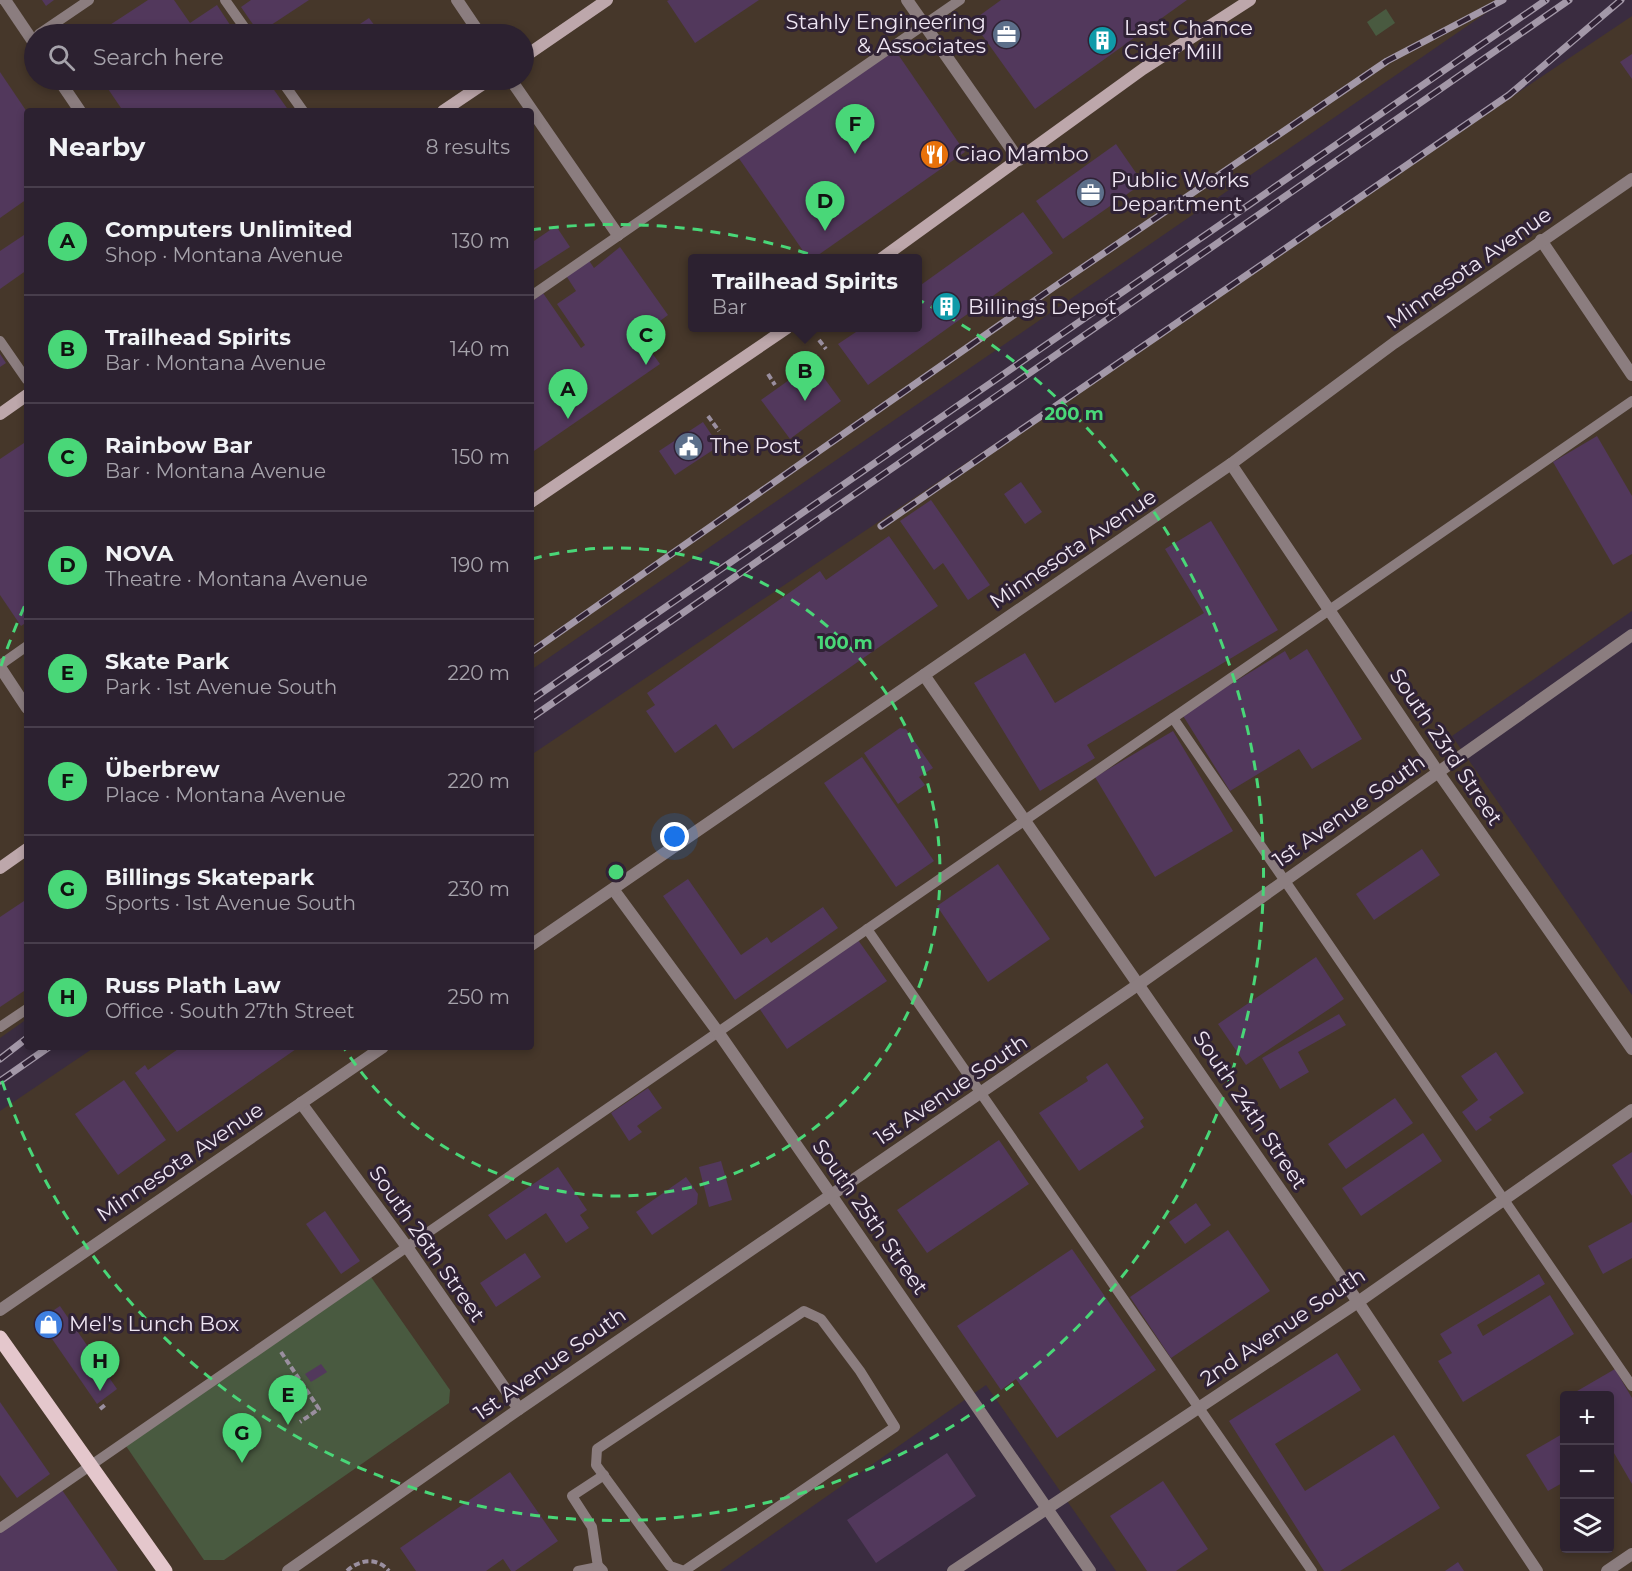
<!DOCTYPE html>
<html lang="en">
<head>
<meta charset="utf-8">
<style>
	body { margin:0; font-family:Montserrat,sans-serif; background:#382e3c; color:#f1f3f6 }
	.controls { position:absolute; right:18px; bottom:18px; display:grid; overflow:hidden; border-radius:6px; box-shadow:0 3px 9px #0003 }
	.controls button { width:54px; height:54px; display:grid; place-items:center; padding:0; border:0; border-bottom:2px solid #483e4c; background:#2c2130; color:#f1f3f6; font:30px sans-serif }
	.you { position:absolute; left:675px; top:837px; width:21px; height:21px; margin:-15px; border:4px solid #fff; border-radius:50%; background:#1a73e8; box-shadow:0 0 0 9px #1a73e833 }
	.badge { display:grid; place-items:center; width:39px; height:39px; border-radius:50%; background:#49d778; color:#111; font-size:20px; font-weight:700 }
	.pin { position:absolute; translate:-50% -50px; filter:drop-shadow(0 2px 3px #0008) }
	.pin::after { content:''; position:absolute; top:32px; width:21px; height:18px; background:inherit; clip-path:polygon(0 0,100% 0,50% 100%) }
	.popup { position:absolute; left:688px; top:254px; width:234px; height:78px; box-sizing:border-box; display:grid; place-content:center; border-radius:6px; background:#2c2130; filter:drop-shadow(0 2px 4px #0005); font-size:20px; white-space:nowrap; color:#a6a3ab }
	.popup b { font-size:22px; color:#f1f3f6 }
	.popup::after { content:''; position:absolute; left:50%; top:100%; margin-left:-12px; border:12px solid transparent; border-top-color:#2c2130 }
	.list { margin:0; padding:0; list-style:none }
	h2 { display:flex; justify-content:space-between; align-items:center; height:78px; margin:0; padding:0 24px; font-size:26px }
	h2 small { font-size:20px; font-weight:400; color:#a6a3ab }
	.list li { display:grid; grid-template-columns:39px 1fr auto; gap:18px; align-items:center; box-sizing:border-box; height:108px; padding:0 24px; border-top:2px solid #483e4c }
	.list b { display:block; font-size:22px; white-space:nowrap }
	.list p { margin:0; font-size:20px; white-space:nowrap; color:#a6a3ab }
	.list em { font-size:20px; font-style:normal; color:#a6a3ab }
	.icon { flex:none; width:33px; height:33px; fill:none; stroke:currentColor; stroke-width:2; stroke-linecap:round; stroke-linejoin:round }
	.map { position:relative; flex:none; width:1632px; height:1571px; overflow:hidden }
	.search { position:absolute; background:#2c2130; box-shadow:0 3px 9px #0003; left:24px; top:24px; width:510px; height:66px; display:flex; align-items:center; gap:15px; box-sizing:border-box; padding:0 21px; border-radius:33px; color:#a6a3ab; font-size:22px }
	.panel { position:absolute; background:#2c2130; box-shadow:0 3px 9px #0003; left:24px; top:108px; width:510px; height:942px; border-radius:6px }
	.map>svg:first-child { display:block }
	.commercial { fill:#46372a; fill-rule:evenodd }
	.green { fill:#495a40 }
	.building { fill:#52385c }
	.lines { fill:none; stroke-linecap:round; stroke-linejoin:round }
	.path { stroke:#9a8f9f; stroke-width:4; stroke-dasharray:6 3; stroke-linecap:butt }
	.service { stroke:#8b7d7f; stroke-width:10 }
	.minor { stroke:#8b7d7f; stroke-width:12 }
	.tertiary { stroke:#8b7d7f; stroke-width:12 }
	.secondary { stroke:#bda7ab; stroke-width:12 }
	.primary { stroke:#e4c7cc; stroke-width:15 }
	.rail-casing { stroke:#a398a8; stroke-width:7 }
	.rail { stroke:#302235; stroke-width:4.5; stroke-dasharray:14; stroke-linecap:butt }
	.ring { fill:none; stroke:#49d778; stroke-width:3; stroke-dasharray:10 8 }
	.labels { text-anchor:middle; stroke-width:6; stroke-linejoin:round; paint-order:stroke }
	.poi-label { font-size:21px; fill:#efe6f3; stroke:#302235; text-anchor:start }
	.street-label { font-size:21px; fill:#efe6f3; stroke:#302235 }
	.centre { fill:#49d778; stroke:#302235; stroke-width:3 }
	.ring-label { font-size:18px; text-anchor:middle; font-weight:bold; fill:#49d778; stroke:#302235; stroke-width:6; stroke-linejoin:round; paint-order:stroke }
</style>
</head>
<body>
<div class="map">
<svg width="1632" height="1571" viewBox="0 0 1632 1571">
	<rect width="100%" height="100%" fill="#3a2c40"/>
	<g class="commercial">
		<path d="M0,0H1505L531,670V111H27V1019L0,1038ZM34,34H524V80H34ZM692,258H918V328H692Z"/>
		<path d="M1632,16V611L1452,736L1632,995V1571H1116L986,1385L720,1571H0V1111L95,1047H531V755ZM1564,1396H1610V1548H1564Z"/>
	</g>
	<g class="green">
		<polygon points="1386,9 1395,23 1376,36 1367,22"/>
		<polygon points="371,1277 450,1390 449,1403 224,1560 204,1560 126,1446"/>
	</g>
	<g class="building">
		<polygon points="42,0 54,0 46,6"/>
		<polygon points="148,0 174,0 190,23 217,5 236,34 96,34"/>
		<polygon points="251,0 309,0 259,33 241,7"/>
		<polygon points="669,0 759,0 695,43 667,1"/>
		<polygon points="1001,0 1187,0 1035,109 972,21"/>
		<polygon points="369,18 381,34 345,34"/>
		<polygon points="895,50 965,152 814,258 808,258 738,157"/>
		<polygon points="1632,54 1632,79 1620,62"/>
		<polygon points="0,72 27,112 27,199 0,218"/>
		<polygon points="102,80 267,80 289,111 123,111"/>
		<polygon points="1116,144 1143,183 1063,239 1036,201"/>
		<polygon points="1023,212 1053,253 868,385 838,344 862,328 918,328 918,287"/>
		<polygon points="556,226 570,247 531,272 531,243"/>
		<polygon points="27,233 27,270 0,289 0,251"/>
		<polygon points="620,247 668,315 652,327 647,346 660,364 531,453 531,302 543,293 581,348 585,345 557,304 576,291 565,274 588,259 594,268"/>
		<polygon points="0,354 6,363 0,367"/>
		<polygon points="813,363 841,401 790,439 761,400"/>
		<polygon points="703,422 719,446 675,475 659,451"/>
		<polygon points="1597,436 1632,496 1632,554 1613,565 1553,462"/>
		<polygon points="27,441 27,622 21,626 0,595 0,459"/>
		<polygon points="1021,482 1042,512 1025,524 1004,494"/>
		<polygon points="931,500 990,585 968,600 943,563 934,570 900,521"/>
		<polygon points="1211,521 1278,630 1087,745 1095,758 1040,791 974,683 1025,653 1055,703 1204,613 1165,549"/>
		<polygon points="889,536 938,606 733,749 716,724 675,753 646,711 655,705 647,693 820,571 826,580"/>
		<polygon points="1307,649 1362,739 1312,769 1299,749 1230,791 1182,714 1285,651 1290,660"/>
		<polygon points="900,728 906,729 933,768 919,777 925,785 898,804 864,753"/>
		<polygon points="1173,731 1233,831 1155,877 1095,777"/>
		<polygon points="862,757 934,861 896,887 824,783"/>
		<polygon points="1422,849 1440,875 1374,920 1356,894"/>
		<polygon points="998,864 1050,939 988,982 937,906"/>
		<polygon points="688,879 741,955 767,937 771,943 823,907 838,928 735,1000 663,896"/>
		<polygon points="27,899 27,989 0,1007 0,917"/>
		<polygon points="858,940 887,981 787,1049 759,1008"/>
		<polygon points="1316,957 1344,999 1246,1065 1218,1024"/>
		<polygon points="1339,1014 1346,1025 1298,1052 1309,1072 1280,1089 1262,1058"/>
		<polygon points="181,1047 299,1047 177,1132 135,1073 145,1065 148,1070"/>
		<polygon points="1496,1052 1524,1093 1489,1117 1492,1120 1476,1131 1462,1112 1478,1100 1461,1076"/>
		<polygon points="1107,1063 1144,1118 1140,1121 1144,1127 1079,1171 1039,1113 1088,1081 1086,1077"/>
		<polygon points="124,1080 166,1140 118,1175 75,1114"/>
		<polygon points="648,1088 662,1108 637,1126 642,1132 629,1141 611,1113"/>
		<polygon points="1395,1098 1413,1123 1346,1169 1328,1144"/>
		<polygon points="1423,1133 1442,1161 1361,1216 1342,1188"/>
		<polygon points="999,1140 1029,1184 927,1253 897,1210"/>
		<polygon points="1632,1152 1632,1196 1612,1165"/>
		<polygon points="721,1161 732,1200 709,1207 699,1167"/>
		<polygon points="558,1167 587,1210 580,1215 589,1228 566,1243 546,1213 506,1240 488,1215"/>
		<polygon points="686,1177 698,1194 697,1204 652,1235 636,1212"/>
		<polygon points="1196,1203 1211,1225 1185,1244 1169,1222"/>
		<polygon points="325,1211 360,1261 341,1274 306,1224"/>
		<polygon points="1632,1222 1632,1258 1603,1274 1588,1246"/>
		<polygon points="1228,1230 1270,1291 1171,1358 1130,1297"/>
		<polygon points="1072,1249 1156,1370 1057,1438 1016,1379 1001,1390 957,1326"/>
		<polygon points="525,1253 541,1277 496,1307 480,1283"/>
		<polygon points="1539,1274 1545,1284 1477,1325 1483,1336 1550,1295 1574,1334 1463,1402 1438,1361 1452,1353 1440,1334"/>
		<polygon points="60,1306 117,1389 97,1404 39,1320"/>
		<polygon points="1337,1353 1361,1390 1275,1444 1305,1491 1394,1435 1440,1508 1340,1571 1324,1571 1229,1421"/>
		<polygon points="321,1364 327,1372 311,1382 305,1374"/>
		<polygon points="1615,1369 1632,1398 1632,1484 1614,1453 1610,1456 1610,1396 1572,1394"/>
		<polygon points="0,1402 50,1474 17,1498 0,1475"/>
		<polygon points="1564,1433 1564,1482 1548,1491 1526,1455"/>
		<polygon points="947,1453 976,1496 876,1563 847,1520"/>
		<polygon points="510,1472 558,1541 515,1571 511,1571 503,1559 486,1571 416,1571 400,1548"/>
		<polygon points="1163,1481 1208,1549 1176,1571 1147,1571 1110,1516"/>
		<polygon points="62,1490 118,1571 0,1571 0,1533"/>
		<polygon points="1458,1562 1464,1571 1445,1571"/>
	</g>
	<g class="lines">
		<g class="path">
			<polyline points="819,340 826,349"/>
			<polyline points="768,374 775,385"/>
			<polyline points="708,416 719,431"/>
			<polyline points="281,1352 319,1409 300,1422"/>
			<polyline points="100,1409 105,1405"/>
			<path d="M347,1571C360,1559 377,1557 389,1571"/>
		</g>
		<g class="service">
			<polyline points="225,0 249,34"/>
			<polyline points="39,34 89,0"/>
			<polyline points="281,80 303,111"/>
			<polyline points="531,296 960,0"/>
			<polyline points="0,341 27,380"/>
			<polyline points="0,665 27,646"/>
			<polyline points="1173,718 1632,1386"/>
			<polyline points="867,929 1312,1571"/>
			<polyline points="0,1027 27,1009"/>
			<polygon points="804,1311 821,1319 860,1371 895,1427 684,1571 670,1566 596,1465 597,1449"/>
			<polyline points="0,1528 1632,401"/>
			<polyline points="578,1571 598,1567 592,1527 572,1496 604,1475"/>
		</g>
		<g class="minor">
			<polyline points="457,0 480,34"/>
			<polyline points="907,0 1019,160"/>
			<polyline points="511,80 618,235"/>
			<polyline points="1541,240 1632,375"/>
			<polyline points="1231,464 1438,772 1632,1049"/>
			<polyline points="0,667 27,708"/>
			<polyline points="924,675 1358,1302 1537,1571"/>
			<polyline points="613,889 718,1032 831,1195"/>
			<polyline points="531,945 1231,464 1394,343 1632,179"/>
			<polyline points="301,1103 407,1247 519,1409"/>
			<polyline points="0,1310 383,1047"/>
			<polyline points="598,1567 602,1571"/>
			<polyline points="953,1571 1358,1302 1632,1110"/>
			<polyline points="1607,1571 1632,1554"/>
		</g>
		<g class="tertiary">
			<polyline points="5,0 34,43"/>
			<polyline points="59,80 80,111"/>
			<polyline points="831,1195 1090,1571"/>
			<polyline points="288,1571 519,1409 1139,984 1632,635"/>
		</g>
		<g class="secondary">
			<polyline points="524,57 607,0"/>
			<polyline points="443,111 489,80"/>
			<polyline points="882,258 1143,69 1250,0"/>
			<polyline points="0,414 27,395"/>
			<polyline points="531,502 787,328"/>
			<polyline points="0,868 27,849"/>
		</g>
		<polyline class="primary" points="0,1338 165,1571"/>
		<defs>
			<g id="rail">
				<polyline points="881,526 1509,95 1621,0"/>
				<polyline points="531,652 1054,287 1387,61 1503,0"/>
				<polyline points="531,700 1546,0"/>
				<polyline points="531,718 1569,0"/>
				<polyline points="0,1059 27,1038"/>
				<polyline points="0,1081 49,1047"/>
			</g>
		</defs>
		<use href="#rail" class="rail-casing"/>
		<use href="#rail" class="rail"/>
	</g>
	<g class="ring">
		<path d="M532 559A324 324 0 1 1 344 1048"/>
		<path d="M1 666A648 648 0 0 1 26 603M531 230A648 648 0 1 1 1 1078"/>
	</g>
	<defs>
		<symbol id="office-disc" viewBox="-11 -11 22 22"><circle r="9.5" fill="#5c6f8a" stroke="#302235"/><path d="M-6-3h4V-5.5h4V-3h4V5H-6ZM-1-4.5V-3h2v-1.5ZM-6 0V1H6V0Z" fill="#fff"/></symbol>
		<symbol id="building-disc" viewBox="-11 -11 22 22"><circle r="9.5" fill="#0f9aa8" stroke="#302235"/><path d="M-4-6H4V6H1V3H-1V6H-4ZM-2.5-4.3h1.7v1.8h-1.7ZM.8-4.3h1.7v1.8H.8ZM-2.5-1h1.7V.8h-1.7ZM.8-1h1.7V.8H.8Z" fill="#fff"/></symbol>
		<symbol id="restaurant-disc" viewBox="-11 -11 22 22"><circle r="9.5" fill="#e8710a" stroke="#302235"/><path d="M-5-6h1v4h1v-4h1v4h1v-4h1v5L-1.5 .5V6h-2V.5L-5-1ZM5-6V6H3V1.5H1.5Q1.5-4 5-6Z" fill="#fff"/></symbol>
		<symbol id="civic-disc" viewBox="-11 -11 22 22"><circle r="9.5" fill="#5c6f8a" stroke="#302235"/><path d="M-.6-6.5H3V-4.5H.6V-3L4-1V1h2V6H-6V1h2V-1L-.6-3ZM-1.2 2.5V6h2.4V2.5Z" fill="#fff"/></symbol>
		<symbol id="shop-disc" viewBox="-11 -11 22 22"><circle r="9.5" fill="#3f7fe0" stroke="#302235"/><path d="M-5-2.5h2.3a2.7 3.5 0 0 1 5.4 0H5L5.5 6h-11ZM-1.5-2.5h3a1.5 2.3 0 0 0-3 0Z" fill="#fff"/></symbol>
	</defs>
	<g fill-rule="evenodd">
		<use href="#office-disc" x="990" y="18" width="33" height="33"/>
		<use href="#building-disc" x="1086" y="24" width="33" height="33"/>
		<use href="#restaurant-disc" x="918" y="138" width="33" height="33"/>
		<use href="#office-disc" x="1074" y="176" width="33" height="33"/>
		<use href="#building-disc" x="930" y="290" width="33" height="33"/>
		<use href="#civic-disc" x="672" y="430" width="33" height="33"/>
		<use href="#shop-disc" x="32" y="1308" width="33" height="33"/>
	</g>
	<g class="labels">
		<g class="poi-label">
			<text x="986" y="29" text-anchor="end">Stahly Engineering<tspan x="986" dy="24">&amp; Associates</tspan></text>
			<text x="1124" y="35">Last Chance<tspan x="1124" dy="24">Cider Mill</tspan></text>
			<text x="955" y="161">Ciao Mambo</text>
			<text x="1111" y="187">Public Works<tspan x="1111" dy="24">Department</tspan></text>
			<text x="968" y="314">Billings Depot</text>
			<text x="710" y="453">The Post</text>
			<text x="69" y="1331">Mel's Lunch Box</text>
		</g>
		<g class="street-label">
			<text transform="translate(1469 268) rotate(-35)" y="7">Minnesota Avenue</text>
			<text transform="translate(1073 549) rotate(-34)" y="7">Minnesota Avenue</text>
			<text transform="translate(1446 747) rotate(56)" y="7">South 23rd Street</text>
			<text transform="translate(1349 811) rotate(-35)" y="7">1st Avenue South</text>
			<text transform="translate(951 1090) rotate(-34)" y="7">1st Avenue South</text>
			<text transform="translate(1250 1110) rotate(56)" y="7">South 24th Street</text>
			<text transform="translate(180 1162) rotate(-34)" y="7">Minnesota Avenue</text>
			<text transform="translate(870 1217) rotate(55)" y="7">South 25th Street</text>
			<text transform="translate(427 1244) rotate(55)" y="7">South 26th Street</text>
			<text transform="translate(1283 1327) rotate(-34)" y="7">2nd Avenue South</text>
			<text transform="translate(550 1364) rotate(-35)" y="7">1st Avenue South</text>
		</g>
	</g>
	<circle cx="616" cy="872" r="9" class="centre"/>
	<g class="ring-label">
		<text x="1074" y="420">200 m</text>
		<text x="845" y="649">100 m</text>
	</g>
</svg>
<div class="controls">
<button>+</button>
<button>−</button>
<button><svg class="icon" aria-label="layers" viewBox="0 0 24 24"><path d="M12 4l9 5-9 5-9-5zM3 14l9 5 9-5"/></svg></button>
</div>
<div class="you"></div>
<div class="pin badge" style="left:568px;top:419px">A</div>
<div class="pin badge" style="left:805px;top:401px">B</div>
<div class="popup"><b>Trailhead Spirits</b>Bar</div>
<div class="pin badge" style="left:646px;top:365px">C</div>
<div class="pin badge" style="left:825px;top:231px">D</div>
<div class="pin badge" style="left:288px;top:1425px">E</div>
<div class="pin badge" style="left:855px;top:154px">F</div>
<div class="pin badge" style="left:242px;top:1463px">G</div>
<div class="pin badge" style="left:100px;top:1391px">H</div>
<div class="search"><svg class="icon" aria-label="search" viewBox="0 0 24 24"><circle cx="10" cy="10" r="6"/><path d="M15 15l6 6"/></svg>Search here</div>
<section class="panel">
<h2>Nearby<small>8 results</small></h2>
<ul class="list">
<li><span class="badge">A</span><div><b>Computers Unlimited</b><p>Shop · Montana Avenue</p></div><em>130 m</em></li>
<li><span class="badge">B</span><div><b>Trailhead Spirits</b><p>Bar · Montana Avenue</p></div><em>140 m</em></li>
<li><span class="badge">C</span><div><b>Rainbow Bar</b><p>Bar · Montana Avenue</p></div><em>150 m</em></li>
<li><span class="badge">D</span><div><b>NOVA</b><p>Theatre · Montana Avenue</p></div><em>190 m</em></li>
<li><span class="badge">E</span><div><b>Skate Park</b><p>Park · 1st Avenue South</p></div><em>220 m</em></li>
<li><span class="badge">F</span><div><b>Überbrew</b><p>Place · Montana Avenue</p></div><em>220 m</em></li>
<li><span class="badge">G</span><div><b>Billings Skatepark</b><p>Sports · 1st Avenue South</p></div><em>230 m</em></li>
<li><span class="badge">H</span><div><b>Russ Plath Law</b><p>Office · South 27th Street</p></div><em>250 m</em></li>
</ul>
</section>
</div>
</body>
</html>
